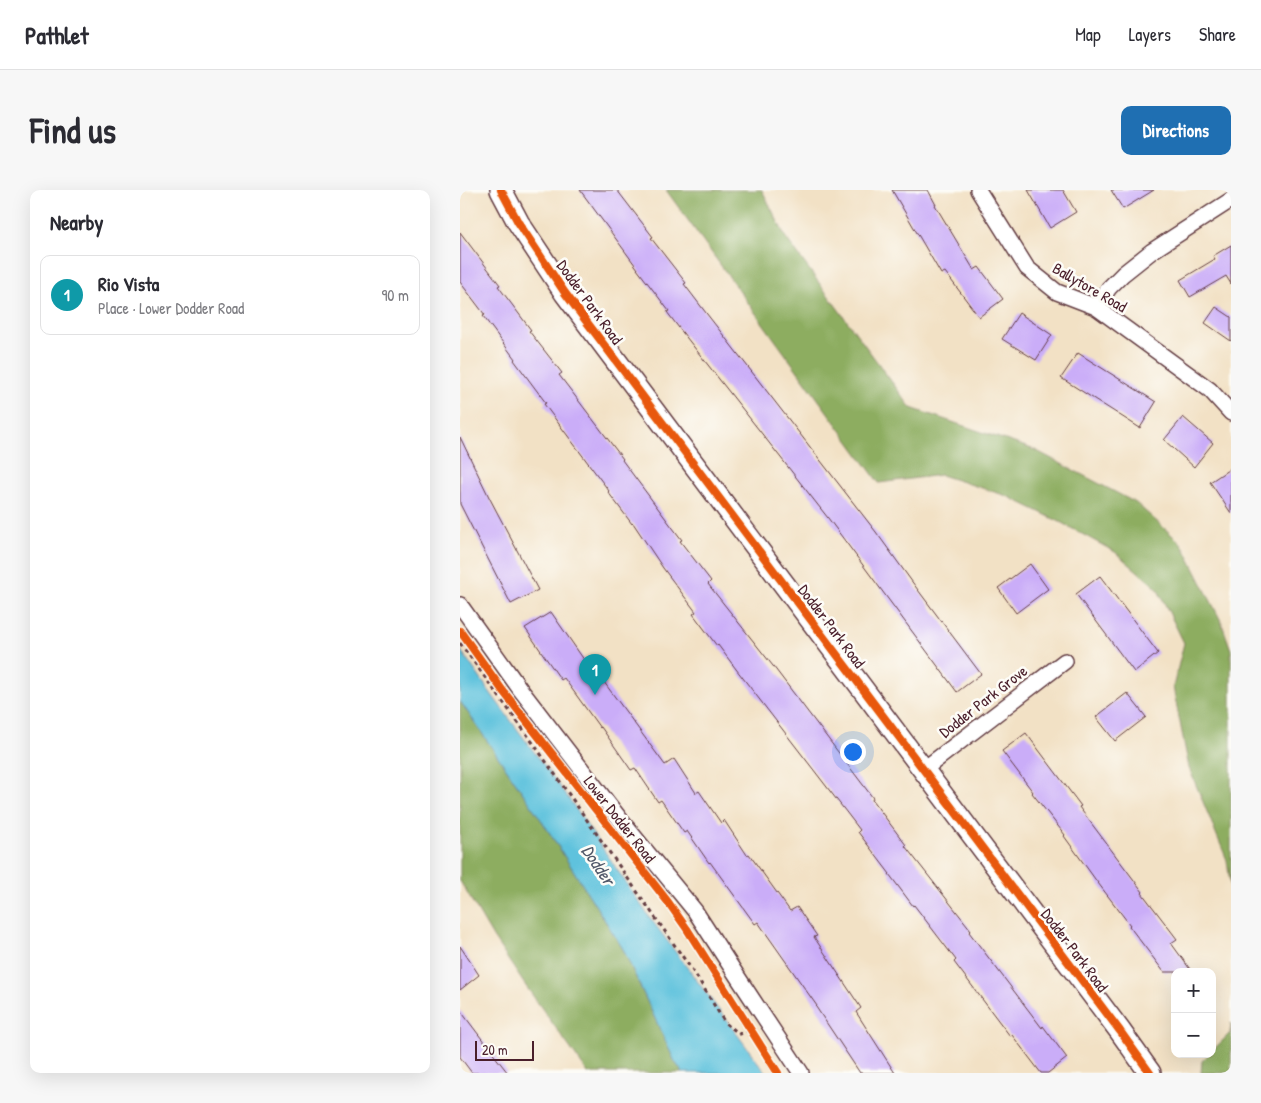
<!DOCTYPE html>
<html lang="en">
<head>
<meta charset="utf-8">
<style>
	body { margin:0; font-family:"Patrick Hand",sans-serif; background:#f7f7f7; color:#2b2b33 }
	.controls { position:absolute; right:15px; bottom:15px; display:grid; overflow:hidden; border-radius:10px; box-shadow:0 5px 20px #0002 }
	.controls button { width:45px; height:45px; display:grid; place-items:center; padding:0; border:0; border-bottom:1px solid #e1e1e2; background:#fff; color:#2b2b33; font:25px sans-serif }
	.scale { position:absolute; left:15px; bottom:12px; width:59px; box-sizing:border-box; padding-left:5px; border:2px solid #4a1f2b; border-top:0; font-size:14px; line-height:18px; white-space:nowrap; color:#4a1f2b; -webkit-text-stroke:4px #fdfcf7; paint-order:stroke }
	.you { position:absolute; left:392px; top:561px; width:18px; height:18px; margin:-12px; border:4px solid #fff; border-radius:50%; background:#1a73e8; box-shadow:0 0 0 8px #1a73e833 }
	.badge { display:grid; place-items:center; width:32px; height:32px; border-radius:50%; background:#1f6fb2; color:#fff; font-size:16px; font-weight:700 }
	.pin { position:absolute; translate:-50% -41px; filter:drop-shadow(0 1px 2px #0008) }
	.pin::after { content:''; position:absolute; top:26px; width:18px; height:15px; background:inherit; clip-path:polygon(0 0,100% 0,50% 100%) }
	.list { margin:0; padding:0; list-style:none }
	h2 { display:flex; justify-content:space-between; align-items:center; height:65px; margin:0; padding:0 20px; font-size:21px }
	h2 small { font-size:16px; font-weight:400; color:#7c7c81 }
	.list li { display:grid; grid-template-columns:32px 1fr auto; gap:15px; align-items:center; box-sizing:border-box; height:80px; margin:0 10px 10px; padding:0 10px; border:1px solid #e1e1e2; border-radius:10px }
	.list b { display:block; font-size:19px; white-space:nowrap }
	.list p { margin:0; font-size:16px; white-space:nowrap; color:#7c7c81 }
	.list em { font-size:16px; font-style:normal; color:#7c7c81 }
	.map { position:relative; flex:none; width:771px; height:883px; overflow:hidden; border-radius:10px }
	header { display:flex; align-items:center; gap:30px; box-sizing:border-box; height:70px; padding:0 25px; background:#fff; border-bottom:1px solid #e1e1e2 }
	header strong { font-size:24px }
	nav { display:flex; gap:28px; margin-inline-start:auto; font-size:18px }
	.intro { display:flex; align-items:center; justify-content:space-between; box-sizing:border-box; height:120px; padding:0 30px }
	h1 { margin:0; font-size:35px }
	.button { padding:12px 22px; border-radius:10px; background:#1f6fb2; color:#fff; font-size:18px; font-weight:700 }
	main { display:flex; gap:30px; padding:0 30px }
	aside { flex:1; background:#fff; border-radius:10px; box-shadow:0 5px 20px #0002 }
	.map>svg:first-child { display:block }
	.forest { fill:#8dad61; stroke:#6c6646 }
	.water { fill:#5fc2dd; stroke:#547084 }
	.building { fill:#caadf8 }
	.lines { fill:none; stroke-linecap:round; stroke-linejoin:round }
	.street-casing { stroke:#633c42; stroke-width:18 }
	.secondary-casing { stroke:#633c42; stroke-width:24 }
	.path { stroke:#633c42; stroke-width:3; stroke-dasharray:4 4; stroke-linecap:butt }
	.street { stroke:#fff; stroke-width:15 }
	.secondary { stroke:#fff; stroke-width:21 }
	.cycleway-casing { stroke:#fdfcf7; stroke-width:11 }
	.cycleway { stroke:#e8590c; stroke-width:8 }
	.labels { text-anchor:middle; stroke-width:5; stroke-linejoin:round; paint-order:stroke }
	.street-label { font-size:16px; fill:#4a1f2b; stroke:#fdfcf7 }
	.water-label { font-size:18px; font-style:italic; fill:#515869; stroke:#fdfcf7 }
</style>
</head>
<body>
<header>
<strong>Pathlet</strong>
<nav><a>Map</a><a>Layers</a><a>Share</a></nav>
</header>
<div class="intro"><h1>Find us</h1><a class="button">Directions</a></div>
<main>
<aside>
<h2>Nearby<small></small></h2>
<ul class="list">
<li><span class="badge" style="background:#0f9aa8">1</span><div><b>Rio Vista</b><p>Place · Lower Dodder Road</p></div><em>90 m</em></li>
</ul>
</aside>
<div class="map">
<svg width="771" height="883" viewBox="0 0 771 883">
	<rect width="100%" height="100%" fill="#fdfcf7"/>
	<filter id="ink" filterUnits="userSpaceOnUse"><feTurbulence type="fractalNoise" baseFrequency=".02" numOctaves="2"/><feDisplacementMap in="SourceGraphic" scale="10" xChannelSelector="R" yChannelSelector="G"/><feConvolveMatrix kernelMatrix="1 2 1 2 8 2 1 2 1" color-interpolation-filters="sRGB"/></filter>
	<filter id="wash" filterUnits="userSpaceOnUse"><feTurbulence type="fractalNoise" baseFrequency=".0096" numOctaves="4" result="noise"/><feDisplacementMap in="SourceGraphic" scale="20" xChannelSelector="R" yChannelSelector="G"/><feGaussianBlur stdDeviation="1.12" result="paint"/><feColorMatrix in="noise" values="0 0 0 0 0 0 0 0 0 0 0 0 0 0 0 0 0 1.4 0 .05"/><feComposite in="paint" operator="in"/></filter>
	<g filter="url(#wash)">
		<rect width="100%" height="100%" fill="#f2e1c5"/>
		<g class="forest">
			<polygon points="206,0 302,0 326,48 451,218 575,260 676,313 722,354 761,431 771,460 771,701 767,670 729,578 713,497 724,453 697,398 655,362 600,332 547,306 481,285 419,293"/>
			<polygon points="0,511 84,634 163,759 215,872 223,883 128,883 63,792 33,747 0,691"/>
			<polygon points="771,833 771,883 741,883 742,871 749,864 752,864 752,861 770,843"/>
		</g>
		<polygon class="water" points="0,459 32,505 112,613 188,725 306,883 223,883 215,872 163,759 84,634 0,511"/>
		<g id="blocks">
			<g class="building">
				<polygon points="120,0 157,0 193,47 191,48 226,93 224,94 243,119 416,342 458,400 521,484 497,502 368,328 219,138 207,122 209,121 177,79 178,79"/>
				<polygon points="432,0 468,0 476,15 475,15 514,80 519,77 543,109 519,127 485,82 481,84"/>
				<polygon points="568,0 603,0 616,22 590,38"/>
				<polygon points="651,0 694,0 663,19"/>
				<polygon points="0,42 40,95 38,96 71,140 69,141 102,183 99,185 163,269 162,270 206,329 222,350 220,351 251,391 248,394 313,476 413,608 412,610 446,655 445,656 511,740 509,742 582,838 583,836 607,868 588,883 581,883 552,845 550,846 494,772 496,770 454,715 453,716 429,684 430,684 398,642 400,640 276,479 258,455 257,456 233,424 236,422 203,378 173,333 172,334 148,302 149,301 84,214 86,213 54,170 55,169 23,126 25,125 0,92"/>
				<polygon points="771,55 771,94 766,86 730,107 720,90 755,69 753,66"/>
				<polygon points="756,117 771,127 771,151 745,133"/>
				<polygon points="559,123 592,145 576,170 542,149"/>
				<polygon points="618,163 696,212 680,238 601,188"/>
				<polygon points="723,227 753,253 734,277 704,250"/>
				<polygon points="0,247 29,307 78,400 51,414 0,314"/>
				<polygon points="771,278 771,323 750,292"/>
				<polygon points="570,374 588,399 556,423 538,398"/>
				<polygon points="640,386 698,463 674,482 616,404"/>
				<polygon points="91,422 138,490 141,488 205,575 214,569 236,603 239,601 261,633 264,630 287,665 289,664 330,721 337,717 357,746 354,747 401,818 396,822 435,883 400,883 356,817 357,816 298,732 295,734 250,672 249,673 227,641 224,643 201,610 198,612 175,578 171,580 141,537 140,538 104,488 101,490 65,438"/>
				<polygon points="667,503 686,527 655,551 636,527"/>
				<polygon points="566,543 621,616 619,617 683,702 682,703 717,749 711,753 732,782 704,782 669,736 670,735 635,689 604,646 605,645 572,603 573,602 542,561"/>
				<polygon points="0,756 19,785 0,800"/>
				<polygon points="0,820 34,865 48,883 12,883 0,867"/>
			</g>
		</g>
	</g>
	<g filter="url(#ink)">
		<use href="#blocks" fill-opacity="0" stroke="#633c42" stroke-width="1"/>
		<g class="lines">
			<defs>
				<g id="street">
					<polyline points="518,0 567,78 597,102 636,117 750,200 771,223"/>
					<polyline points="636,117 649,98 663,84 692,61 771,10"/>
					<polyline points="0,415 60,499 163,633 235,721 279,789 341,883"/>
					<polyline points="463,580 605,471"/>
				</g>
				<polyline id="secondary" points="41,0 58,32 105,103 660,841 690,883"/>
			</defs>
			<use href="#street" class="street-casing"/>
			<use href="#secondary" class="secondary-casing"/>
			<polyline class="path" points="0,453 73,553 239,790 265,833 280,844 290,840"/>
			<use href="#street" class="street"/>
			<use href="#secondary" class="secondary"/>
			<defs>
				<g id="cycleway">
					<polyline points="41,0 58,32 105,103 660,841 690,883"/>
					<polyline points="0,441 43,501 208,712 227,739 318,883"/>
				</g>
			</defs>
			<use href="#cycleway" class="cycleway-casing"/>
			<use href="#cycleway" class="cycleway"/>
		</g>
	</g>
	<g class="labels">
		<g class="street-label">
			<text transform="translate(630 97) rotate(30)" y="6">Ballytore Road</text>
			<text transform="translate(130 112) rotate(54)" y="6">Dodder Park Road</text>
			<text transform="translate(372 436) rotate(53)" y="6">Dodder Park Road</text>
			<text transform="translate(523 511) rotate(-38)" y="6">Dodder Park Grove</text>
			<text transform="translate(160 629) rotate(52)" y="6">Lower Dodder Road</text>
			<text transform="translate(615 760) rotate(53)" y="6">Dodder Park Road</text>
		</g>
		<g class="water-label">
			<text transform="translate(138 675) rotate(56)" y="6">Dodder</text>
		</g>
	</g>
</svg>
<div class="controls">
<button>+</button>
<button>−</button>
</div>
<div class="scale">20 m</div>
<div class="you"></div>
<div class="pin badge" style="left:135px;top:505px;background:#0f9aa8">1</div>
</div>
</main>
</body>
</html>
